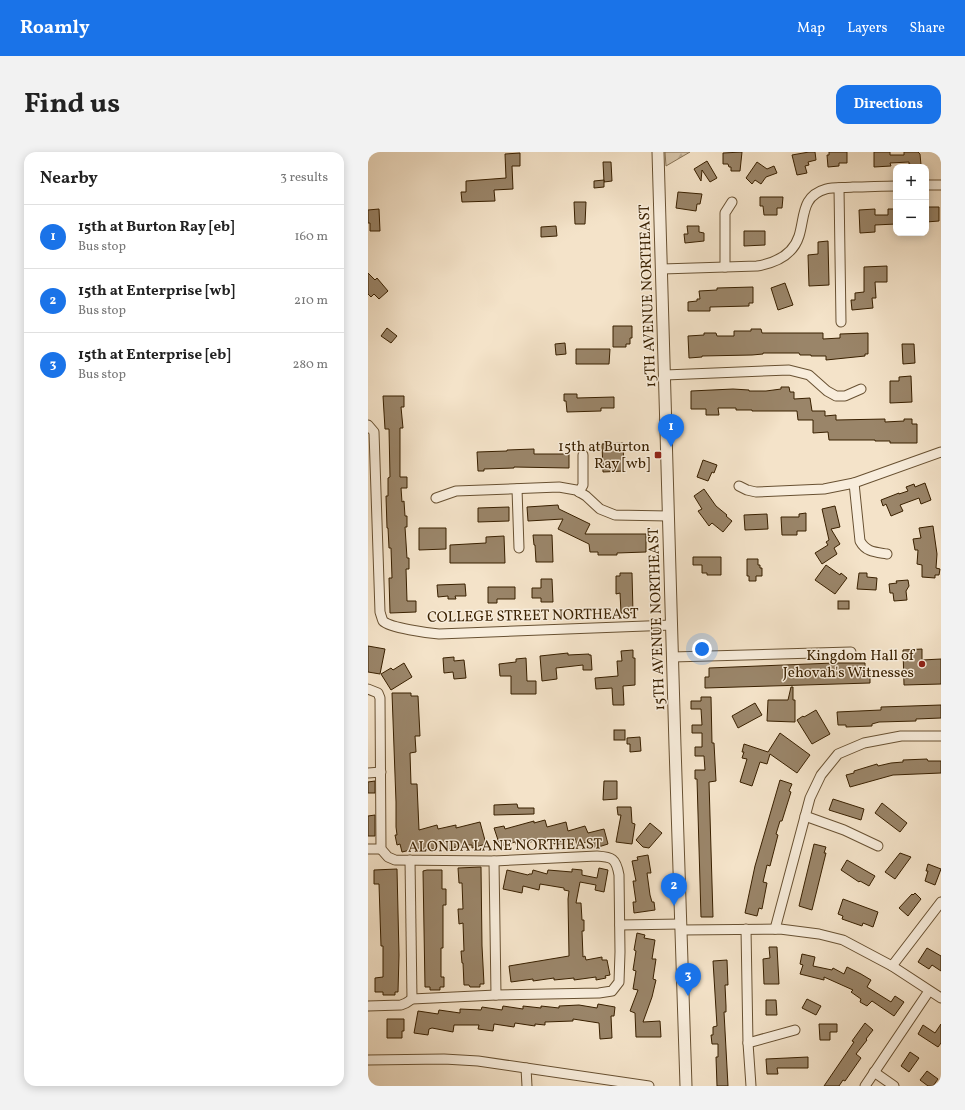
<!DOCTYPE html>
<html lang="en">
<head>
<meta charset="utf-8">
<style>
	body { margin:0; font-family:Vollkorn,serif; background:#f2f2f2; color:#222 }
	.controls { position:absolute; right:12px; top:12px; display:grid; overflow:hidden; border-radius:8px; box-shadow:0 2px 10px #0003 }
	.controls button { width:36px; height:36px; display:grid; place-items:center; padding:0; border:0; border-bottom:1px solid #e0e0e0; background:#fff; color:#222; font:20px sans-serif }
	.you { position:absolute; left:334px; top:497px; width:14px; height:14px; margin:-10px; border:3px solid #fff; border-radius:50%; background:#1a73e8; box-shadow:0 0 0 6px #1a73e833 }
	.badge { display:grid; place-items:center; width:26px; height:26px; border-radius:50%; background:#1a73e8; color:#fff; font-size:13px; font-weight:700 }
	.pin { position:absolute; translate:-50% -33px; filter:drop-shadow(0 1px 2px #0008) }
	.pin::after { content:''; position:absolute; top:21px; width:14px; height:12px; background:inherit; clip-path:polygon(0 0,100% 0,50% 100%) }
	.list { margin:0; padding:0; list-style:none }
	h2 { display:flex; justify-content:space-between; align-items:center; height:52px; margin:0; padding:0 16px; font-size:17px }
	h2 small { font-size:13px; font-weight:400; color:#767676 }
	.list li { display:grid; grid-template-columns:26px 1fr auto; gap:12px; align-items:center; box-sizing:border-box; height:64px; padding:0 16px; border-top:1px solid #e0e0e0 }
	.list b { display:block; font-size:15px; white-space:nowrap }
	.list p { margin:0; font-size:13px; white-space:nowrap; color:#767676 }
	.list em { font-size:13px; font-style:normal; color:#767676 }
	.map { position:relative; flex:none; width:573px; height:934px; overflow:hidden; border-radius:12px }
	header { display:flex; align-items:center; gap:24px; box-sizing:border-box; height:56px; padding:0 20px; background:#1a73e8; color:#fff }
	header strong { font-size:19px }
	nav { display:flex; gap:22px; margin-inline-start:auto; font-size:14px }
	.intro { display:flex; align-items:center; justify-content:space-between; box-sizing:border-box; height:96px; padding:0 24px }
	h1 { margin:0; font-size:28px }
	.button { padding:10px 18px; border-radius:12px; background:#1a73e8; color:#fff; font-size:14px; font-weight:700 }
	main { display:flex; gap:24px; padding:0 24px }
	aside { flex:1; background:#fff; border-radius:12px; box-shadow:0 2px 10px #0003 }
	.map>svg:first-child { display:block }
	.forest { fill:url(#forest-firs); stroke:#867154 }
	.building { fill:#9a8569; stroke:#392000 }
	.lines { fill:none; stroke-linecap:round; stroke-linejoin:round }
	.minor-casing { stroke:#685132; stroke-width:11 }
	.tertiary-casing { stroke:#685132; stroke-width:13 }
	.minor { stroke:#f8eddc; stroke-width:9 }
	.tertiary { stroke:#f8eddc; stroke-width:11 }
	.poi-dot { fill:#8f2418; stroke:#f8eddc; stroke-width:1.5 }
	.labels { text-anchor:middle; stroke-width:3; stroke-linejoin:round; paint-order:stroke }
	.street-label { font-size:15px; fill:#392000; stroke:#f8eddc }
	.poi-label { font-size:15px; fill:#392000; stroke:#f8eddc; text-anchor:end }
</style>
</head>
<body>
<header>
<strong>Roamly</strong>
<nav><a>Map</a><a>Layers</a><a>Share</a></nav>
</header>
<div class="intro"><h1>Find us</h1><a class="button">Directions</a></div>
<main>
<aside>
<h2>Nearby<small>3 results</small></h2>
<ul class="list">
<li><span class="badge">1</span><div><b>15th at Burton Ray [eb]</b><p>Bus stop</p></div><em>160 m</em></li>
<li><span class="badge">2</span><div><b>15th at Enterprise [wb]</b><p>Bus stop</p></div><em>210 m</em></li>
<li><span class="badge">3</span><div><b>15th at Enterprise [eb]</b><p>Bus stop</p></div><em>280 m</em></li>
</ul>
</aside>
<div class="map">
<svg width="573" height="934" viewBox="0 0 573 934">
	<defs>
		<pattern id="forest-firs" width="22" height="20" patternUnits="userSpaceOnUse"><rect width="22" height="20" fill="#d4c2a7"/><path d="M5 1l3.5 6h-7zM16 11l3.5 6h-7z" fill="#b7a68e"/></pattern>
	</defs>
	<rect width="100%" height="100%" fill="#f4e3c9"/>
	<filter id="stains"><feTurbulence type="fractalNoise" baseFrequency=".005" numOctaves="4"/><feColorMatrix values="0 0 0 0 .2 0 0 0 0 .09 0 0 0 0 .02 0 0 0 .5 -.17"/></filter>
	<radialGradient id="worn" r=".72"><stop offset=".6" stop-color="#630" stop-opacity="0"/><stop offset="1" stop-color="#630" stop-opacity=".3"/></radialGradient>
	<polygon class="forest" points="297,0 322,0 298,14"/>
	<g class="building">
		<polygon points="374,0 372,19 363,19 363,15 361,15 360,12 355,12 355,1"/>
		<polygon points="441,0 447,0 448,8 440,10 441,13 437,14 439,21 429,23 424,3"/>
		<polygon points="461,0 479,0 479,11 471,11 471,14 460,15 459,3 461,3"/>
		<polygon points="506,0 522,0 522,3 536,3 536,0 550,0 552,2 553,13 545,13 541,12 541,10 522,11 523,14 506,15"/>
		<polygon points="152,1 152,14 144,14 145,37 126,38 127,49 94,50 93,40 98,40 98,29 138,26 137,2"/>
		<polygon points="339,9 349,26 342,30 334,18 333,29 326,17"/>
		<polygon points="235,10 243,10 244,29 236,30"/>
		<polygon points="389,10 399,17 406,14 409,21 398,25 393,32 387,28 384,32 378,26"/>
		<polygon points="236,28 236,35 226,36 226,29"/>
		<polygon points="310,40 334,42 332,52 329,52 328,59 308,56"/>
		<polygon points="392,45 415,45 414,56 409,56 409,63 396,63 395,54 392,54"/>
		<polygon points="206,50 218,50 217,72 207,72"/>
		<polygon points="558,55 571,55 571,69 558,70"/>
		<polygon points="11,57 12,79 2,79 2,71 0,71 0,58"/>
		<polygon points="507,57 507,63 520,63 520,57 528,57 528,72 507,73 507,80 492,81 491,58"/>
		<polygon points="188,74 189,84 173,85 173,75"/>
		<polygon points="319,74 331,74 331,80 336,81 336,89 317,91 316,82 320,82"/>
		<polygon points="376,79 397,79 397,93 376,94"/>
		<polygon points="460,89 461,133 441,134 440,103 450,102 450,90"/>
		<polygon points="519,114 519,130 507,130 508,146 504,146 505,156 484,158 483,148 487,148 487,141 496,140 496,115"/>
		<polygon points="0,121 7,128 9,126 20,139 11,147 6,142 3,145 0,142"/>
		<polygon points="417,131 425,153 410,158 403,136"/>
		<polygon points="385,135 385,151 381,151 381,154 342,155 342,159 320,159 320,150 329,149 329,147 332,147 331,139 349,138 349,136"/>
		<polygon points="245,174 264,174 264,186 262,186 262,192 258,192 258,195 245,195"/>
		<polygon points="19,176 29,184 23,191 13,184"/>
		<polygon points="383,177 393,177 394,181 455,181 455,187 472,186 472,182 500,181 500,202 497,202 497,204 458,208 458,204 443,204 443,203 432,203 431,201 395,201 395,202 384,203 334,204 334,205 321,206 320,184 336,183 336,181 348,181 349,184 366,184 366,179 383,179"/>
		<polygon points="197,191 198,202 188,203 187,192"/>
		<polygon points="534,192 546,192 547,211 535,212"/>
		<polygon points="208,197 242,197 241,212 208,212"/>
		<polygon points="543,224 544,250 522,251 522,229 531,229 531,225"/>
		<polygon points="413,235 421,235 422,240 426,240 426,247 442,246 444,259 457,259 457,264 468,263 468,268 517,267 517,270 536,269 536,267 544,267 544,272 549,272 549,291 522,291 522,289 507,289 507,288 461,288 460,280 445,281 445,268 430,268 429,259 384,259 384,258 368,258 368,256 350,256 351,263 338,263 338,257 323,257 323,239 365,237 381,238 381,239 398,239 413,237"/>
		<polygon points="196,242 209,242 209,246 246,245 246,256 233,256 233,259 199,260 198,249 196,249"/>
		<polygon points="15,244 36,244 36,255 33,255 35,276 32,276 32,325 39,325 39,336 33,336 34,350 36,349 37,364 39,364 39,375 37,375 39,406 41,406 41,417 38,417 39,449 48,449 48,460 22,461 21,426 24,426 23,396 21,396 20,376 19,376 18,344 20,344 20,326 22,325 21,277 17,277"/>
		<polygon points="255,291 256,319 235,320 234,292"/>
		<polygon points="166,297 166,302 201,302 201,316 146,315 146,316 116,317 116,319 110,319 109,300 139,299 139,298"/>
		<polygon points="335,308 349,313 346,321 344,320 340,329 329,325"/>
		<polygon points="557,331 563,348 553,352 551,346 532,353 535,359 523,364 518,352 515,354 513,348 531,341 531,342 540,339 538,335 546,332 547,335"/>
		<polygon points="336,337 348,354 359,363 358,364 364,369 355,380 344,371 341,374 330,359 334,357 326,344"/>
		<polygon points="190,353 191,357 222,372 217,382 278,382 278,400 249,401 249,403 230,403 230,400 222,400 221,392 190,377 195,367 160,369 159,355"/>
		<polygon points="467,354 472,375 463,377 472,392 466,396 469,402 454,412 447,401 460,393 458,390 461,388 454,357"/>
		<polygon points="141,355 141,369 110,370 110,356"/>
		<polygon points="438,361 438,379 429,379 429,383 414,383 413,365 431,365 431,362"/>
		<polygon points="399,362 400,377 377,378 376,363"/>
		<polygon points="565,374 569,402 568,416 572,417 571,423 567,423 567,426 554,425 554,413 549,412 550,398 547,398 545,387 553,386 551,376"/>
		<polygon points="51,376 78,376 78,397 51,398"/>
		<polygon points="165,383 184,383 185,410 168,410 167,393 166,393"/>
		<polygon points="136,384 137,411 82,411 82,393 118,391 118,385"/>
		<polygon points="325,405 353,405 353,423 339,423 339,421 334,421 334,413 325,413"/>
		<polygon points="379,407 390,407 390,413 392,413 392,416 394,416 394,424 388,424 388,429 381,429 381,424 379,424"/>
		<polygon points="458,413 472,423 473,421 479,426 467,442 447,428"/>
		<polygon points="252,421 264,421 265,461 253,461 252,441 248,442 248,424 252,424"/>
		<polygon points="491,421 499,421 499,425 509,426 508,438 489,437"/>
		<polygon points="173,427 184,427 185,450 173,450 173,446 164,446 164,436 173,436"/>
		<polygon points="540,428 541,434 538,439 539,448 526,449 525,441 522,441 521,432 529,431 528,429"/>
		<polygon points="97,432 98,444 87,444 88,447 80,447 80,444 70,445 69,433"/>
		<polygon points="120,435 147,435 147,447 129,447 129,451 120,451"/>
		<rect x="470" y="449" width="11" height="8"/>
		<polygon points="0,494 17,497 12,522 0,520"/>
		<polygon points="554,497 554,508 573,507 573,532 536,533 535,498"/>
		<polygon points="265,498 265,506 267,506 267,533 255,534 256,553 245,553 244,536 228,537 227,526 250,524 249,509 254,509 253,499"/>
		<polygon points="200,501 200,503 221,502 221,503 223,503 224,518 215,518 215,513 188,516 189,527 174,529 172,504"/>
		<polygon points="86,505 86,509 96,508 98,526 86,527 85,520 76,521 75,506"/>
		<polygon points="158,506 159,529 168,529 168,542 143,542 143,524 132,524 131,512 148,510 148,507"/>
		<polygon points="36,511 44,525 23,538 13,522 23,516 25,518"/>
		<polygon points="466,511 497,511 497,520 502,520 502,531 337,536 337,525 341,525 341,516"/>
		<polygon points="423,535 425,535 425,548 427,548 427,570 399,569 400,548 420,548"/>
		<polygon points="24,541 43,541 43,544 50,544 52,584 47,584 48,600 42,601 43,632 49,632 51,678 69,673 70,677 88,673 88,676 112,670 118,692 104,696 104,693 101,693 100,692 80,697 79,693 56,699 55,695 34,700 32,692 29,693 27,683 29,683 28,675 28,650"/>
		<polygon points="333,545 343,545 344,591 346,591 348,629 341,630 345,765 333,765 329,627 327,627 327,618 337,618 336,604 327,604 327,595 334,595 334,581 324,581 324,573 334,573 333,557 323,557 323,549 333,549"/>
		<polygon points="387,551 394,563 370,576 364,564"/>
		<polygon points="573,553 573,566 548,567 548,569 511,570 504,572 504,574 478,575 478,573 470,573 469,560 513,558 513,555"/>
		<polygon points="448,558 462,582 444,592 429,568 435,564 436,565"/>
		<rect x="246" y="578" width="11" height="10"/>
		<polygon points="412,581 442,603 429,621 402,602 399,612 392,610 384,634 372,630 379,607 374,606 376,600 374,600 376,592 400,600"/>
		<polygon points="272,585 273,599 262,600 262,592 259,592 259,586"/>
		<polygon points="559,607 560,609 573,609 573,621 525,623 482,635 478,623 486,621 486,619 509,612 510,614 523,611 535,610 535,608"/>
		<polygon points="412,628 424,632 421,639 423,640 414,669 412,669 408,682 410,683 402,714 399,713 395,730 399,731 394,757 391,756 389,764 377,761 387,714"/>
		<polygon points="7,629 7,641 0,641 0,630"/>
		<polygon points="236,629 249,629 249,647 235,648"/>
		<polygon points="465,647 496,657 493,668 461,658"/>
		<polygon points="514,651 539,671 532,680 507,661"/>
		<polygon points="149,652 150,656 166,656 166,662 126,663 126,653"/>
		<polygon points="249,655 263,655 264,671 267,672 264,692 248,690 253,663 250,663"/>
		<polygon points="7,663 7,684 0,684 0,664"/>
		<polygon points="177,668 179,675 198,670 200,679 217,674 220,681 236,677 240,692 227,696 225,688 209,693 207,686 186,692 185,688 167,693 166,689 149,694 147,690 132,694 126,676 136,674 137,677 166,669 166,671"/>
		<polygon points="282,671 294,681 281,696 275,695 268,688"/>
		<polygon points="446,692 458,695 456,701 458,701 444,758 431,754"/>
		<polygon points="532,701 543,705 527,727 517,720"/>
		<polygon points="280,703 283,721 279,721 282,743 284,750 286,750 287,758 266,761 265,750 268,750 265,729 268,729 264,709 270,708 269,705"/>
		<polygon points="479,708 507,724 501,734 492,729 491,730 473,718"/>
		<polygon points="560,712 573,717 567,733 557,729 560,719 558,719"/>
		<polygon points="113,715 114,794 116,832 112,832 112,835 102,835 101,833 96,833 95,811 94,811 93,799 96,799 95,771 91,772 90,757 95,757 94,731 91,731 90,716"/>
		<polygon points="231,716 240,718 236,740 227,738 228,733 212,730 208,751 213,751 214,768 216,768 216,779 214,779 215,805 217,804 218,808 234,805 234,808 239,808 242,823 237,824 238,826 228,828 228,825 206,828 206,826 186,828 186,826 165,829 165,827 143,830 141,814 201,804 200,747 201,739 196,738 196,736 172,732 171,738 155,734 154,741 135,737 139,718 160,723 161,722 164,722 165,718 179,722 180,718 204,720 204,717 214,718 214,723 229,726"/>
		<polygon points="29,717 31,803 30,840 27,840 27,843 15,843 15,840 7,840 7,826 15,825 15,794 13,794 11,732 6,732 6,718"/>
		<polygon points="59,718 74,718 74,737 78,737 78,753 75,753 75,796 73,796 73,825 76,825 76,835 72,835 72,838 62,838 62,835 57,835 55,719"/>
		<polygon points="547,741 553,747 540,764 531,756 544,742 545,743"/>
		<polygon points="475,747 510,760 505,775 495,771 494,774 474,767 475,764 470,762"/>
		<polygon points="269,781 277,783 276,786 287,788 284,807 288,807 285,827 288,828 284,845 275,870 292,869 293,885 268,885 267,861 262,859 270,838 265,837 268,819 265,818 268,799 266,798"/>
		<polygon points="401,795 409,795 411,832 396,832 395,807 402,806"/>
		<polygon points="559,796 573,804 573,819 564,813 561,817 550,810"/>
		<polygon points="434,802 447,805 445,814 464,818 465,816 476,822 479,815 493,822 503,828 499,835 523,850 527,844 536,850 526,864 504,849 499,854 492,850 493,847 483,840 485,838 456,825 456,828 432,822 435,813 432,812"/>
		<polygon points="359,808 360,833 357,833 358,854 358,860 356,860 360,934 349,934 348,905 350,905 350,892 344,892 343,883 345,883 345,875 349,874 345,809"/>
		<polygon points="439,847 453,854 448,863 434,856"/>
		<polygon points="398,848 408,848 409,863 398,863"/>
		<polygon points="230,852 247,855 246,864 243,864 244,886 232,887 231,871 205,867 205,869 177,870 177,873 167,872 167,874 147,871 146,875 126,872 125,879 110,877 111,873 86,873 85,880 64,876 61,877 60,883 46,881 50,859 70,862 71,858 92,861 92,857 113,858 114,855 134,858 135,854 155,857 155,854 173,856 173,854 191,856 191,854 211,853 229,856"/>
		<polygon points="19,867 36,867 36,879 34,879 34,886 19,886"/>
		<polygon points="497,871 505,878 498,887 499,888 488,902 493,906 477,929 475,928 471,934 456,934 486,890 484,889"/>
		<polygon points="451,872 469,872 469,880 462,880 462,888 452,888"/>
		<polygon points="573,872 573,891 570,895 550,882 555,873 567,881"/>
		<polygon points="542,900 551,906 541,920 533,914"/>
		<polygon points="440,905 440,916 409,916 410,922 399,922 398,907"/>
		<polygon points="559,919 570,927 565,934 560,934 552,928"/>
	</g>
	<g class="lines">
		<defs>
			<g id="minor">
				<polyline points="558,33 573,33"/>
				<polyline points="471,36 473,170"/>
				<polyline points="357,115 357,61 364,50"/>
				<path d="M294,117L389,114C407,111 425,103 431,84C437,65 433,44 458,37C466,35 476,36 485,35C499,35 514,34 528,34"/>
				<polyline points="297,223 421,218 441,223 459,239 468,244 477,244 493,237"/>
				<path d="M0,273L6,280L12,460C13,463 14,467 15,469C22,476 60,481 71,482L304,473"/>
				<path d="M486,331L492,389C498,400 507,400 519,402"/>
				<polyline points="371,334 379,338 388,340 456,337 486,331 573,300"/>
				<polyline points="149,337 151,396"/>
				<polyline points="211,340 215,333 215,303"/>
				<polyline points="68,346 88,339 191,335 208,338 218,344 232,357 247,363 300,364"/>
				<polyline points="304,505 483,500"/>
				<path d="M0,537L10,541L12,546L13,697L20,705L27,708L126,709L229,704C244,705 248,706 251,723L252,800L251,830L244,839L231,841L128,843L44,847L38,851L33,853L0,854"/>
				<polyline points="0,621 13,620"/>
				<polyline points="437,664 476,678 510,694"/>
				<polyline points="0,697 13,697"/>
				<polyline points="42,708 44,847"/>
				<polyline points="126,709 128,843"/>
				<polyline points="252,773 313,772"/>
				<polyline points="378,777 380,891 383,934"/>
				<polyline points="407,777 442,646 453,623 470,602 496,591 533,584 573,584"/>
				<polyline points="313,778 412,777 451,782 475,788 524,814 573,846"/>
				<polyline points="524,814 573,750"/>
				<polyline points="380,891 427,878"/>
				<polyline points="0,908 76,907 110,909 281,934"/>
				<polyline points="158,916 159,934"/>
				<polyline points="506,920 526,934"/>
				<polyline points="497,934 561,839"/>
			</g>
			<polyline id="tertiary" points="290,0 307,594 318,934"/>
		</defs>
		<use href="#minor" class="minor-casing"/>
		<use href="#tertiary" class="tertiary-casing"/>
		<use href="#minor" class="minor"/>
		<use href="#tertiary" class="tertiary"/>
	</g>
	<g class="poi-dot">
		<rect x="286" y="299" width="8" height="8" rx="2"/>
		<circle cx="554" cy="512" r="4"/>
	</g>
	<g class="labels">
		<g class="street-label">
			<text transform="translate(279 144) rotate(-92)" y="5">15TH AVENUE NORTHEAST</text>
			<text transform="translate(165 463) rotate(-1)" y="5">COLLEGE STREET NORTHEAST</text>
			<text transform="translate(288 467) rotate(-92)" y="5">15TH AVENUE NORTHEAST</text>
			<text transform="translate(137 693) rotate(-1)" y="5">ALONDA LANE NORTHEAST</text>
		</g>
		<g class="poi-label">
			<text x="282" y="299">15th at Burton<tspan x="282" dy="17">Ray [wb]</tspan></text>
			<text x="546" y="508">Kingdom Hall of<tspan x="546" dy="17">Jehovah's Witnesses</tspan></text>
		</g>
	</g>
	<rect width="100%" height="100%" filter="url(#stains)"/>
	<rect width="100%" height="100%" fill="url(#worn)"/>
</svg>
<div class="controls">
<button>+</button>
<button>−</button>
</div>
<div class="you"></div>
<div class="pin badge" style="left:303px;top:295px">1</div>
<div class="pin badge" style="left:306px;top:754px">2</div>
<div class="pin badge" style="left:320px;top:844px">3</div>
</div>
</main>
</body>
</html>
